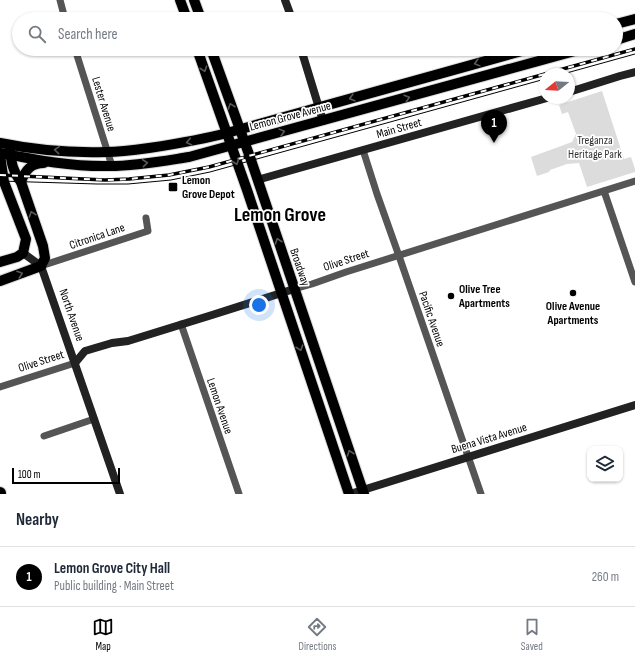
<!DOCTYPE html>
<html lang="en">
<head>
<meta charset="utf-8">
<style>
	body { margin:0; font-family:"Sofia Sans Condensed",sans-serif; background:#f6f6f7; color:#1f2937 }
	.controls { position:absolute; right:12px; bottom:12px; display:grid; overflow:hidden; border-radius:8px; box-shadow:0 1px 3px #0004 }
	.controls button { width:36px; height:36px; display:grid; place-items:center; padding:0; border:0; border-bottom:1px solid #e0e1e3; background:#fff; color:#1f2937; font:20px sans-serif }
	.compass { position:absolute; left:539px; top:68px; width:36px; height:36px; border-radius:50%; background:#fff; box-shadow:0 1px 3px #0004; rotate:252deg }
	.scale { position:absolute; left:12px; bottom:10px; width:108px; box-sizing:border-box; padding-left:4px; border:2px solid #000; border-top:0; font-size:11px; line-height:14px; white-space:nowrap; color:#000; -webkit-text-stroke:3px #fff; paint-order:stroke }
	.you { position:absolute; left:259px; top:305px; width:14px; height:14px; margin:-10px; border:3px solid #fff; border-radius:50%; background:#1a73e8; box-shadow:0 0 0 6px #1a73e833 }
	.badge { display:grid; place-items:center; width:26px; height:26px; border-radius:50%; background:#000; color:#fff; font-size:13px; font-weight:700 }
	.pin { position:absolute; translate:-50% -33px; filter:drop-shadow(0 1px 2px #0008) }
	.pin::after { content:''; position:absolute; top:21px; width:14px; height:12px; background:inherit; clip-path:polygon(0 0,100% 0,50% 100%) }
	.list { margin:0; padding:0; list-style:none }
	h2 { display:flex; justify-content:space-between; align-items:center; height:52px; margin:0; padding:0 16px; font-size:17px }
	h2 small { font-size:13px; font-weight:400; color:#747a83 }
	.list li { display:grid; grid-template-columns:26px 1fr auto; gap:12px; align-items:center; box-sizing:border-box; height:60px; padding:0 16px; border-top:1px solid #e0e1e3 }
	.list b { display:block; font-size:15px; white-space:nowrap }
	.list p { margin:0; font-size:13px; white-space:nowrap; color:#747a83 }
	.list em { font-size:13px; font-style:normal; color:#747a83 }
	.icon { flex:none; width:22px; height:22px; fill:none; stroke:currentColor; stroke-width:2; stroke-linecap:round; stroke-linejoin:round }
	.map { position:relative; flex:none; width:635px; height:494px; overflow:hidden }
	.search { position:absolute; background:#fff; box-shadow:0 1px 3px #0004; left:12px; right:12px; top:12px; height:44px; display:flex; align-items:center; gap:10px; box-sizing:border-box; padding:0 14px; border-radius:22px; color:#747a83; font-size:15px }
	.sheet { height:112px; background:#fff }
	nav { display:flex; justify-content:space-around; align-items:center; box-sizing:border-box; height:56px; border-top:1px solid #e0e1e3; background:#fff; font-size:11px; color:#747a83 }
	nav a { display:grid; justify-items:center; gap:2px }
	nav .on { color:#000 }
	.map>svg:first-child { display:block }
	.park { fill:#dcdcdc }
	.lines { fill:none; stroke-linecap:round; stroke-linejoin:round }
	.primary-casing { stroke:#dbdbdb; stroke-width:12 }
	.highway-casing { stroke:#dbdbdb; stroke-width:14 }
	.street { stroke:#555; stroke-width:7 }
	.secondary { stroke:#222; stroke-width:8 }
	.primary { stroke:#000; stroke-width:10 }
	.highway { stroke:#000; stroke-width:12 }
	.tram { stroke:#000; stroke-width:1 }
	.rail-casing { stroke:#000; stroke-width:3.5 }
	.rail { stroke:#fff; stroke-width:2; stroke-dasharray:6; stroke-linecap:butt }
	.oneway { stroke:#595959 }
	.poi-dot { fill:#000; stroke:#fff; stroke-width:1.5 }
	.labels { text-anchor:middle; stroke-width:3.5; stroke-linejoin:round; paint-order:stroke }
	.street-label { font-size:12px; fill:#000; stroke:#fff }
	.park-label { font-size:12px; fill:#333; stroke:#fff }
	.poi-label { font-size:12px; font-weight:bold; fill:#000; stroke:#fff; text-anchor:start }
	.town-label { font-size:20px; font-weight:bold; fill:#000; stroke:#fff }
</style>
</head>
<body>
<div class="map">
<svg width="635" height="494" viewBox="0 0 635 494">
	<rect width="100%" height="100%" fill="#fff"/>
	<polygon class="park" points="602,91 624,159 631,157 635,169 635,172 587,187 579,163 567,164 550,170 549,172 537,176 531,157 572,142 576,134 568,112 562,114 559,105"/>
	<g class="lines">
		<defs>
			<g id="primary">
				<polyline points="180,0 187,19"/>
				<polyline points="194,0 201,19"/>
				<polyline points="616,24 635,19"/>
				<polyline points="616,40 635,34"/>
				<polyline points="197,49 247,190 349,494"/>
				<polyline points="211,49 251,160 364,494"/>
				<path d="M0,143C34,150 72,153 106,152C120,152 135,150 149,148C175,144 201,140 227,133L529,49"/>
				<path d="M0,153C36,160 73,167 110,166C136,166 163,161 189,157L582,49"/>
				<polyline points="0,155 4,182 26,239 23,253 17,257 0,262"/>
				<path d="M21,182C25,170 31,163 44,163"/>
				<path d="M0,281L41,266L45,258L43,246L21,182C13,172 11,162 10,149"/>
			</g>
			<polyline id="highway" points="0,493 0,494"/>
		</defs>
		<use href="#primary" class="primary-casing"/>
		<use href="#highway" class="highway-casing"/>
		<g class="street">
			<polyline points="60,0 65,19"/>
			<polyline points="75,49 112,166"/>
			<polyline points="363,150 377,194 399,256 481,494"/>
			<polyline points="604,191 635,282"/>
			<polyline points="41,266 148,231 146,218"/>
			<polyline points="294,289 312,284 346,272 635,181"/>
			<polyline points="181,324 239,494"/>
			<polyline points="0,387 75,363"/>
			<polyline points="44,436 94,419"/>
		</g>
		<g class="secondary">
			<polyline points="285,0 292,19"/>
			<polyline points="301,49 323,121"/>
			<polyline points="569,92 620,76 635,72"/>
			<polyline points="257,180 547,98"/>
			<polyline points="23,253 41,266 120,494"/>
			<polyline points="75,363 85,351 112,343 128,341 212,315 294,289"/>
			<polyline points="350,494 635,405"/>
		</g>
		<use href="#primary" class="primary"/>
		<use href="#highway" class="highway"/>
		<g class="tram">
			<polyline points="563,74 635,54"/>
			<polyline points="0,181 97,184 128,184 171,180 210,172 545,79"/>
		</g>
		<defs>
			<g id="rail">
				<polyline points="545,74 635,49"/>
				<polyline points="0,175 105,180 129,179 169,175 209,167 545,74"/>
			</g>
		</defs>
		<use href="#rail" class="rail-casing"/>
		<use href="#rail" class="rail"/>
	</g>
	<defs><path id="oneway-chevron" d="M-2-3.5L2.5 0L-2 3.5" fill="none" stroke-width="1.6" stroke-linecap="round" stroke-linejoin="round"/></defs>
	<g class="oneway">
		<use href="#oneway-chevron" transform="translate(477 63) rotate(165)"/>
		<use href="#oneway-chevron" transform="translate(204 69) rotate(71)"/>
		<use href="#oneway-chevron" transform="translate(352 98) rotate(164)"/>
		<use href="#oneway-chevron" transform="translate(407 98) rotate(-16)"/>
		<use href="#oneway-chevron" transform="translate(231 106) rotate(-109)"/>
		<use href="#oneway-chevron" transform="translate(282 132) rotate(-15)"/>
		<use href="#oneway-chevron" transform="translate(189 142) rotate(168)"/>
		<use href="#oneway-chevron" transform="translate(57 150) rotate(-175)"/>
		<use href="#oneway-chevron" transform="translate(236 162) rotate(71)"/>
		<use href="#oneway-chevron" transform="translate(145 163) rotate(-6)"/>
		<use href="#oneway-chevron" transform="translate(32 214) rotate(-109)"/>
		<use href="#oneway-chevron" transform="translate(278 241) rotate(-109)"/>
		<use href="#oneway-chevron" transform="translate(20 274) rotate(-19)"/>
		<use href="#oneway-chevron" transform="translate(300 348) rotate(71)"/>
		<use href="#oneway-chevron" transform="translate(350 453) rotate(-109)"/>
	</g>
	<g class="poi-dot">
		<rect x="168" y="182" width="10" height="10" rx="2"/>
		<circle cx="573" cy="293" r="4"/>
		<circle cx="451" cy="296" r="4"/>
	</g>
	<g class="labels">
		<g class="street-label">
			<text transform="translate(104 104) rotate(73)" y="4">Lester Avenue</text>
			<text transform="translate(290 116) rotate(-15)" y="4">Lemon Grove Avenue</text>
			<text transform="translate(399 128) rotate(-16)" y="4">Main Street</text>
			<text transform="translate(97 236) rotate(-19)" y="4">Citronica Lane</text>
			<text transform="translate(346 260) rotate(-18)" y="4">Olive Street</text>
			<text transform="translate(300 267) rotate(71)" y="4">Broadway</text>
			<text transform="translate(72 315) rotate(71)" y="4">North Avenue</text>
			<text transform="translate(432 319) rotate(71)" y="4">Pacific Avenue</text>
			<text transform="translate(41 361) rotate(-18)" y="4">Olive Street</text>
			<text transform="translate(220 406) rotate(71)" y="4">Lemon Avenue</text>
			<text transform="translate(489 438) rotate(-17)" y="4">Buena Vista Avenue</text>
		</g>
		<g class="park-label">
			<text x="595" y="144">Treganza<tspan x="595" dy="14">Heritage Park</tspan></text>
		</g>
		<g class="poi-label">
			<text x="182" y="184">Lemon<tspan x="182" dy="14">Grove Depot</tspan></text>
			<text x="459" y="293">Olive Tree<tspan x="459" dy="14">Apartments</tspan></text>
			<text x="573" y="310" text-anchor="middle">Olive Avenue<tspan x="573" dy="14">Apartments</tspan></text>
		</g>
		<g class="town-label">
			<text x="280" y="221">Lemon Grove</text>
		</g>
	</g>
</svg>
<div class="controls">
<button><svg class="icon" aria-label="layers" viewBox="0 0 24 24"><path d="M12 4l9 5-9 5-9-5zM3 14l9 5 9-5"/></svg></button>
</div>
<svg class="compass" viewBox="-18 -18 36 36"><path d="M0-13l5 13h-10z" fill="#e53935"/><path d="M0 13l5-13h-10z" fill="#747a83"/></svg>
<div class="scale">100 m</div>
<div class="you"></div>
<div class="pin badge" style="left:494px;top:143px">1</div>
<div class="search"><svg class="icon" aria-label="search" viewBox="0 0 24 24"><circle cx="10" cy="10" r="6"/><path d="M15 15l6 6"/></svg>Search here</div>
</div>
<section class="sheet">
<h2>Nearby<small></small></h2>
<ul class="list">
<li><span class="badge">1</span><div><b>Lemon Grove City Hall</b><p>Public building · Main Street</p></div><em>260 m</em></li>
</ul>
</section>
<nav>
<a class="on"><svg class="icon" aria-label="map" viewBox="0 0 24 24"><path d="M3 6l6-2 6 2 6-2v14l-6 2-6-2-6 2zM9 4v14M15 6v14"/></svg>Map</a>
<a><svg class="icon" aria-label="directions" viewBox="0 0 24 24"><path d="M12 3l9 9-9 9-9-9zM9 14v-3h6M13 9l2 2-2 2"/></svg>Directions</a>
<a><svg class="icon" aria-label="saved" viewBox="0 0 24 24"><path d="M7 4h10v16l-5-4-5 4z"/></svg>Saved</a>
</nav>
</body>
</html>
